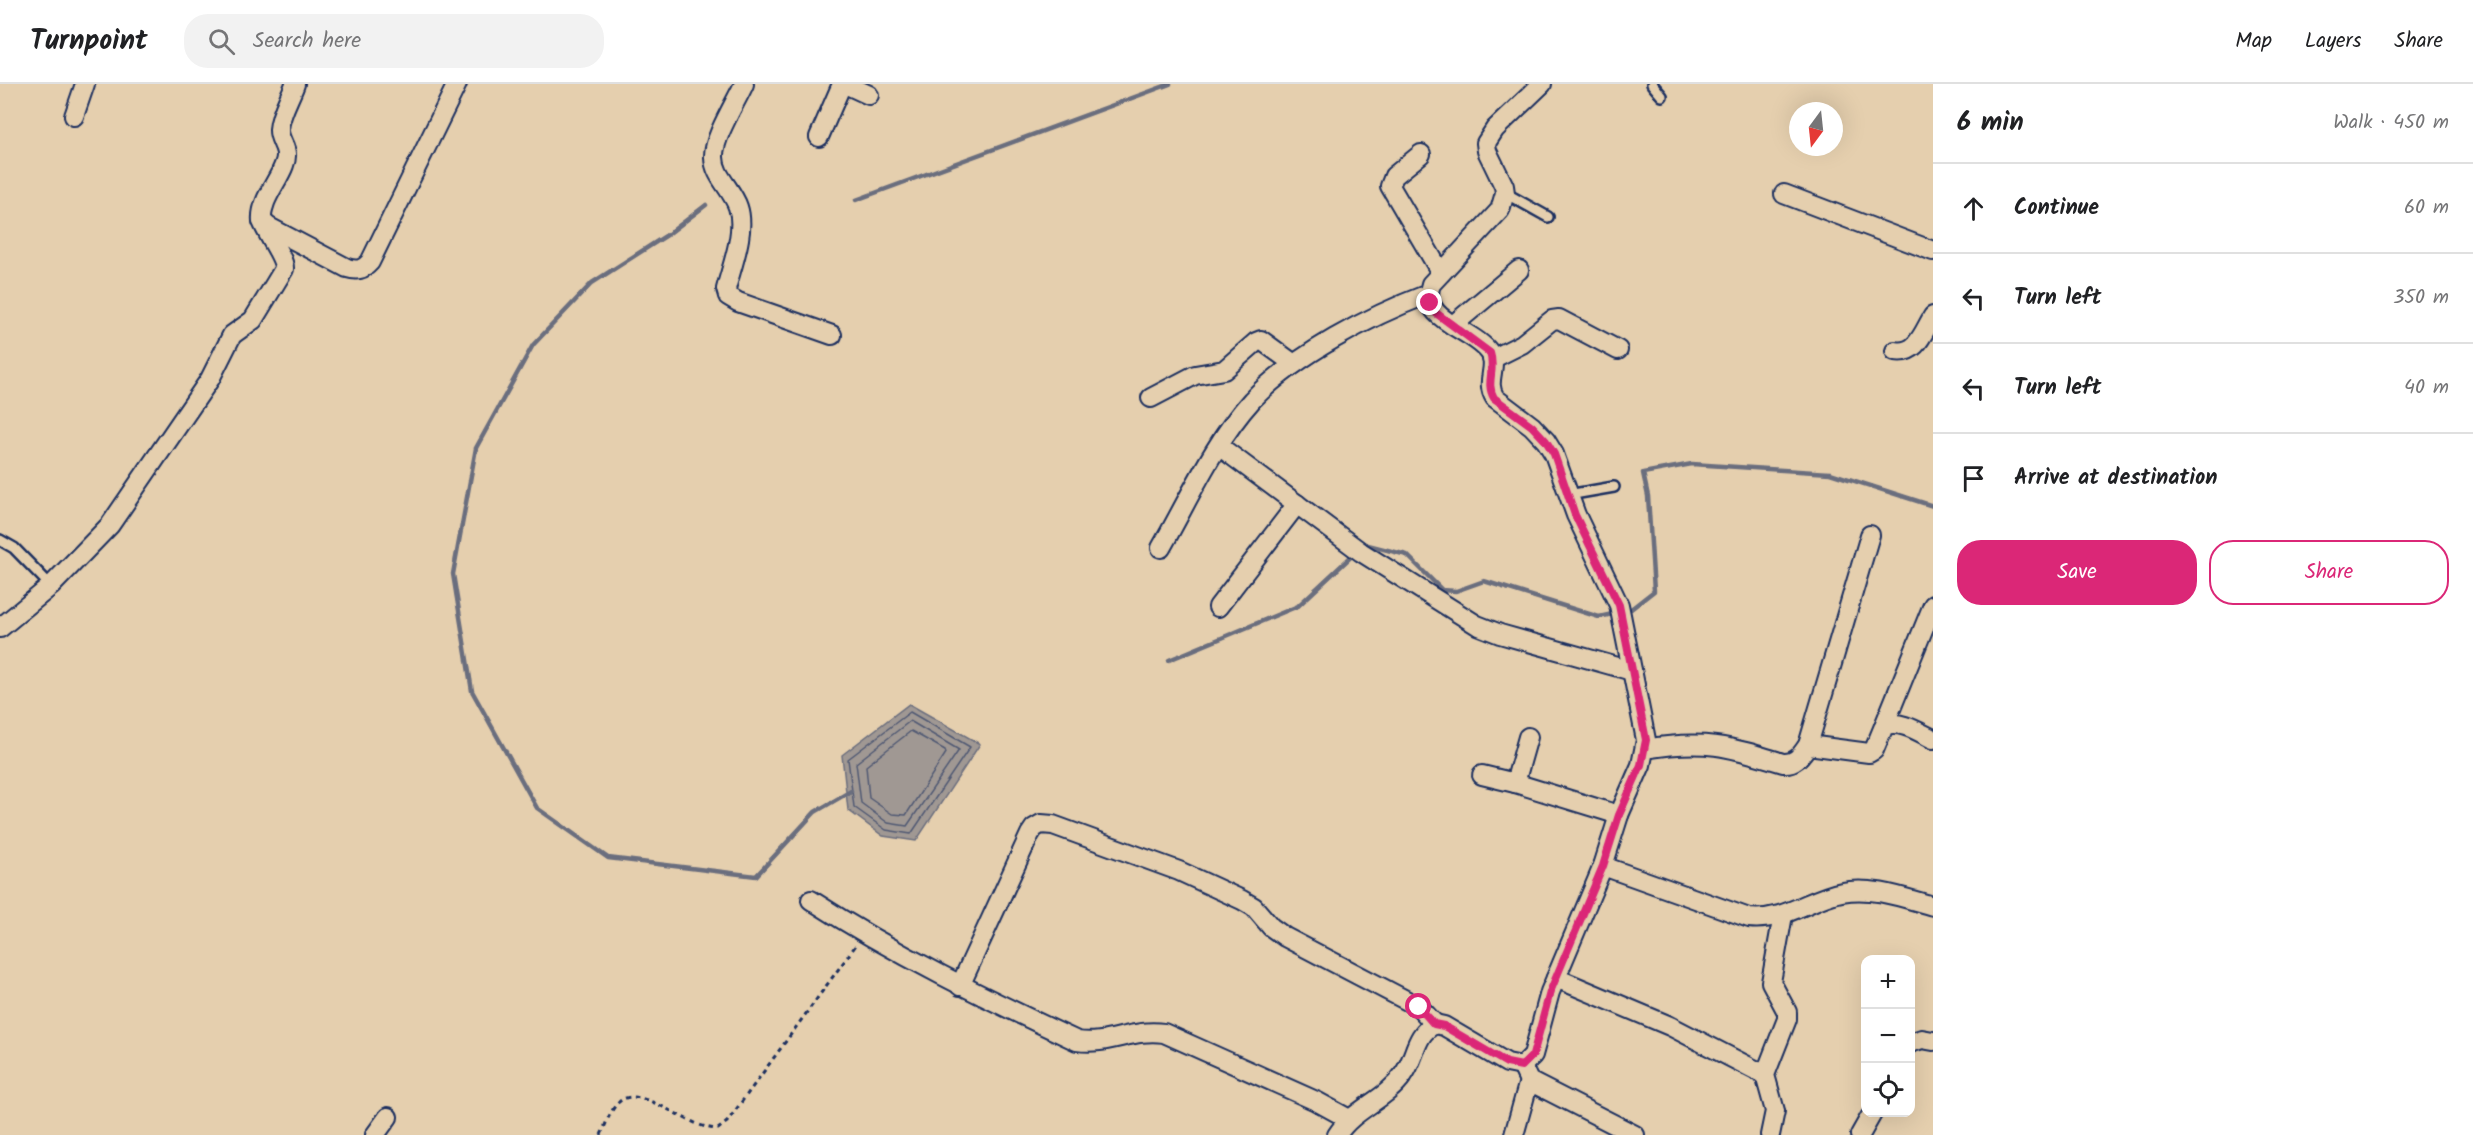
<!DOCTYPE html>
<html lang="en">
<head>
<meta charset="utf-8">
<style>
	body { margin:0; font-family:Kalam,sans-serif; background:#f2f2f2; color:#202124 }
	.controls { position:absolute; right:18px; bottom:18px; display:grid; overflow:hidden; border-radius:12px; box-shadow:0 6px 24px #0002 }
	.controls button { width:54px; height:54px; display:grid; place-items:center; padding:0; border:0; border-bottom:2px solid #e0e0e0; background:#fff; color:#202124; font:30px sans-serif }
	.compass { position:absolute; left:1789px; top:18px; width:54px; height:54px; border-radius:50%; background:#fff; box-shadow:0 6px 24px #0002; rotate:195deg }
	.stop { position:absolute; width:18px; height:18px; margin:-14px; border:4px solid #db2777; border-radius:50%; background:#fff }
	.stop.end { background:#db2777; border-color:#fff; box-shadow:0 2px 6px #0008 }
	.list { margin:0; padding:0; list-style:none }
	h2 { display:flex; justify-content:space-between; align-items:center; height:78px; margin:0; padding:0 24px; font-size:26px }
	h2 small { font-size:20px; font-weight:400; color:#757577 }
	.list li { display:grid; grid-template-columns:39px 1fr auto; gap:18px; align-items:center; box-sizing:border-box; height:90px; padding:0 24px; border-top:2px solid #e0e0e0 }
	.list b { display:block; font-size:22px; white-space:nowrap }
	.list em { font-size:20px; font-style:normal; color:#757577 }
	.actions { display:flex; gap:12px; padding:18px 24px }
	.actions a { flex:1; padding:14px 0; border:2px solid #db2777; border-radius:24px; text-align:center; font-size:21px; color:#db2777 }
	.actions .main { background:#db2777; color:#fff }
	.icon { flex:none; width:33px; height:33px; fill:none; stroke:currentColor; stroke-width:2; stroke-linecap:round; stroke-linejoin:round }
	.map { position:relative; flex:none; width:1933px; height:1051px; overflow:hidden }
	header { display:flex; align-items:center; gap:36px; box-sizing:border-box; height:84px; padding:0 30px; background:#fff; border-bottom:2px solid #e0e0e0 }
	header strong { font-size:28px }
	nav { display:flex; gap:33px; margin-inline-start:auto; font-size:21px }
	.search { width:420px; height:54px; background:#f2f2f2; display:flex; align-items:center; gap:15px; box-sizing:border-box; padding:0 21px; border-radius:24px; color:#757577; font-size:22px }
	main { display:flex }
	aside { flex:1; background:#fff }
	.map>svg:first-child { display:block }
	.water { fill:#a09893; stroke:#6b6e7e; stroke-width:1.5 }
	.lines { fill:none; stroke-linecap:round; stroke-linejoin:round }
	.shore { stroke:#505973; stroke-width:1.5 }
	.stream { stroke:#6b6e7e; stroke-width:4.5 }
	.service-casing { stroke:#1b2f5e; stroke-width:14 }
	.minor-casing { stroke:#1b2f5e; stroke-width:22 }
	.path { stroke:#1b2f5e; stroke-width:3; stroke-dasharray:4.5 4.5; stroke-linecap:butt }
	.service { stroke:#e5cfae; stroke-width:9 }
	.minor { stroke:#e5cfae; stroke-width:18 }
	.route { stroke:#db2777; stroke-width:8 }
</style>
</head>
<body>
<header>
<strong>Turnpoint</strong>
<div class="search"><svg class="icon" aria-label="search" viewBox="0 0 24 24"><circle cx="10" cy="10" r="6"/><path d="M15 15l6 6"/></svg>Search here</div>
<nav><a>Map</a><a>Layers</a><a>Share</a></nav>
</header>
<main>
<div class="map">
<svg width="1933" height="1051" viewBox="0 0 1933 1051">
	<rect width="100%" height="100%" fill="#e5cfae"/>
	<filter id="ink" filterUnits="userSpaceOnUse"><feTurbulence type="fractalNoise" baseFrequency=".0167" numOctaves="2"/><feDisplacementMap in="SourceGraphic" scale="12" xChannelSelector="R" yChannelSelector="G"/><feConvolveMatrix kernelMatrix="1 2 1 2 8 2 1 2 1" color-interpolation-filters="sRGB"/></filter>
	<g filter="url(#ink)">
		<polygon class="water" points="909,620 980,660 916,757 883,752 848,726 842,671"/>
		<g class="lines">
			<g class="shore">
				<polygon points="910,628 970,663 911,750 886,746 854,723 848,675"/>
				<polygon points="910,637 959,666 907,742 888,739 861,719 856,679"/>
				<polygon points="911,647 945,666 946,669 906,731 892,730 869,714 866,682"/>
			</g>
			<g class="stream">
				<polyline points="856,116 1170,0"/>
				<polyline points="706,121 667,151 592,199 533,261 476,364 453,490 472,607 537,724 608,774 756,792 815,728 851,707"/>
				<polyline points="1362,463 1364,460 1407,471 1442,506 1456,507 1484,497 1599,533 1617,529"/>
				<polyline points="1625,526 1631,525 1654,507 1648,412 1643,389 1692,380 1830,389 1933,422"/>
				<polyline points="1169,576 1298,522 1356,468"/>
			</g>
			<defs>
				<g id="service">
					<polyline points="1652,0 1662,12"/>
					<polyline points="1505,109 1548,133"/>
					<polyline points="1568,411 1614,403"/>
					<polyline points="0,456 14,464 51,502"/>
				</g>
				<g id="minor">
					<path d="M295,0C290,14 280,30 279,45C278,58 291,64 284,81C278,98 260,117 262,137L269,143L347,184C357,187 363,186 370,178L457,0"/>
					<path d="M744,0C736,18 713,54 714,73C714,92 732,105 738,123C746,147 732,181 726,205L728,212L738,218L832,251"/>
					<polyline points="845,0 869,11"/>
					<polyline points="74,32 85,0"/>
					<polyline points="819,53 842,0"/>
					<polyline points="1421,70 1394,92 1390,102 1441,189"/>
					<polyline points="1784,110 1933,167"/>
					<polyline points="1453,241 1519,186"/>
					<path d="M1895,267C1917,271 1923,248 1933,232"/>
					<polyline points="1492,275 1522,260 1552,236 1559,235 1618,266"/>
					<polyline points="1151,314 1195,291 1224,286 1256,258 1261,256 1294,280"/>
					<polyline points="1219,362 1361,468 1477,541 1500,550 1632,587"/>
					<path d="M1161,464C1189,415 1214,358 1252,316C1295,271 1370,232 1428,210"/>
					<polyline points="1218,523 1297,420"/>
					<path d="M0,544L51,502L110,441L210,295L232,251L253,236L284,185C285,174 267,151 262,137"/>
					<polyline points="1884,642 1933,521"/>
					<polyline points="1528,653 1515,699 1619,731"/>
					<path d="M1808,661L1869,669L1874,666L1884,642C1899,635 1919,648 1933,655"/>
					<path d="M1645,665C1704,655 1728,662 1783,679C1796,680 1801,671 1808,661L1870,451"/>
					<polyline points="1482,691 1515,699"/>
					<path d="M1603,782L1749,834C1784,838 1810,814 1842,808C1872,802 1904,814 1933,822"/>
					<path d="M811,816C896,871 985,914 1077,957C1108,962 1133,944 1164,949L1316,1017L1349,1035"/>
					<polyline points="1556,894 1670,942 1765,991"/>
					<polyline points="960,902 1030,750 1034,744 1041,740 1053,741 1179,787 1242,816 1254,823 1271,843 1285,853 1419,923 1435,940"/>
					<polyline points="1910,959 1922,955 1933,957"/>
					<polyline points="1522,982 1529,997 1635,1051"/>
					<polyline points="375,1051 388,1033"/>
					<path d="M1337,1051C1353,1025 1386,1016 1403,991C1416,974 1414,950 1435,940L1444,942L1507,979L1522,982L1533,971L1550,908L1603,782L1619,731L1641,681L1646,656L1619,521L1576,431L1554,370L1546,357L1532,342L1495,314C1484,297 1499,282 1490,269C1474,245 1418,237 1431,200L1500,126L1505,109L1504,102L1487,67L1486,59L1495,45L1542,0"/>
					<polyline points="1514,1051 1529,997"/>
					<polyline points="1770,1051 1775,1027 1765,991 1787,935 1787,928 1771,898 1783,831"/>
					<polyline points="1860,1051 1873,1028"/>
				</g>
			</defs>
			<use href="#service" class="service-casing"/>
			<use href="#minor" class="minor-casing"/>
			<path class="path" d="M601,1051C606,1040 610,1026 619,1018C640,998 688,1045 718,1045L727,1038L856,861"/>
			<use href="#service" class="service"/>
			<use href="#minor" class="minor"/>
		</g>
	</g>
	<g class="lines" filter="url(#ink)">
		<path class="route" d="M1419,923L1434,940L1444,942L1507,979L1522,982L1533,971L1550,908L1603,782L1619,731L1641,681L1646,656L1619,521L1575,431L1554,370L1546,357L1532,342L1494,314C1485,299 1496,285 1490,269L1436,229L1430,219"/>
	</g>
</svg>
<div class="controls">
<button>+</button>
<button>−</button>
<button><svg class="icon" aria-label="locate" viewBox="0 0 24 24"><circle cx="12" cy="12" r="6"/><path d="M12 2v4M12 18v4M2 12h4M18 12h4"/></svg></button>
</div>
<svg class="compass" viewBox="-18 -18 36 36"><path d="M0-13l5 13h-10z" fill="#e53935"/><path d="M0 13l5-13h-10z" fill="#757577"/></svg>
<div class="stop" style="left:1419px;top:923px"></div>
<div class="stop end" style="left:1430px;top:219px"></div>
</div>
<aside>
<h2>6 min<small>Walk · 450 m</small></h2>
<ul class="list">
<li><svg class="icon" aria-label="ahead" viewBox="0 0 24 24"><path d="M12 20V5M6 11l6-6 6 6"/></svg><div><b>Continue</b></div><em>60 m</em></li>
<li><svg class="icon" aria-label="left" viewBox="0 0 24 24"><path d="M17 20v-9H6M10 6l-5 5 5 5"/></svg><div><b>Turn left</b></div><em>350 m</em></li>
<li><svg class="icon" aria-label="left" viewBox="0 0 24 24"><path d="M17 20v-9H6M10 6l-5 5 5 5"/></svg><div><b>Turn left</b></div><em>40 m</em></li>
<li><svg class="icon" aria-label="arrive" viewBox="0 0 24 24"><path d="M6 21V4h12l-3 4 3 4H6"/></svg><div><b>Arrive at destination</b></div></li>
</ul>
<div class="actions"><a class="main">Save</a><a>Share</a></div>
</aside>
</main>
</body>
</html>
